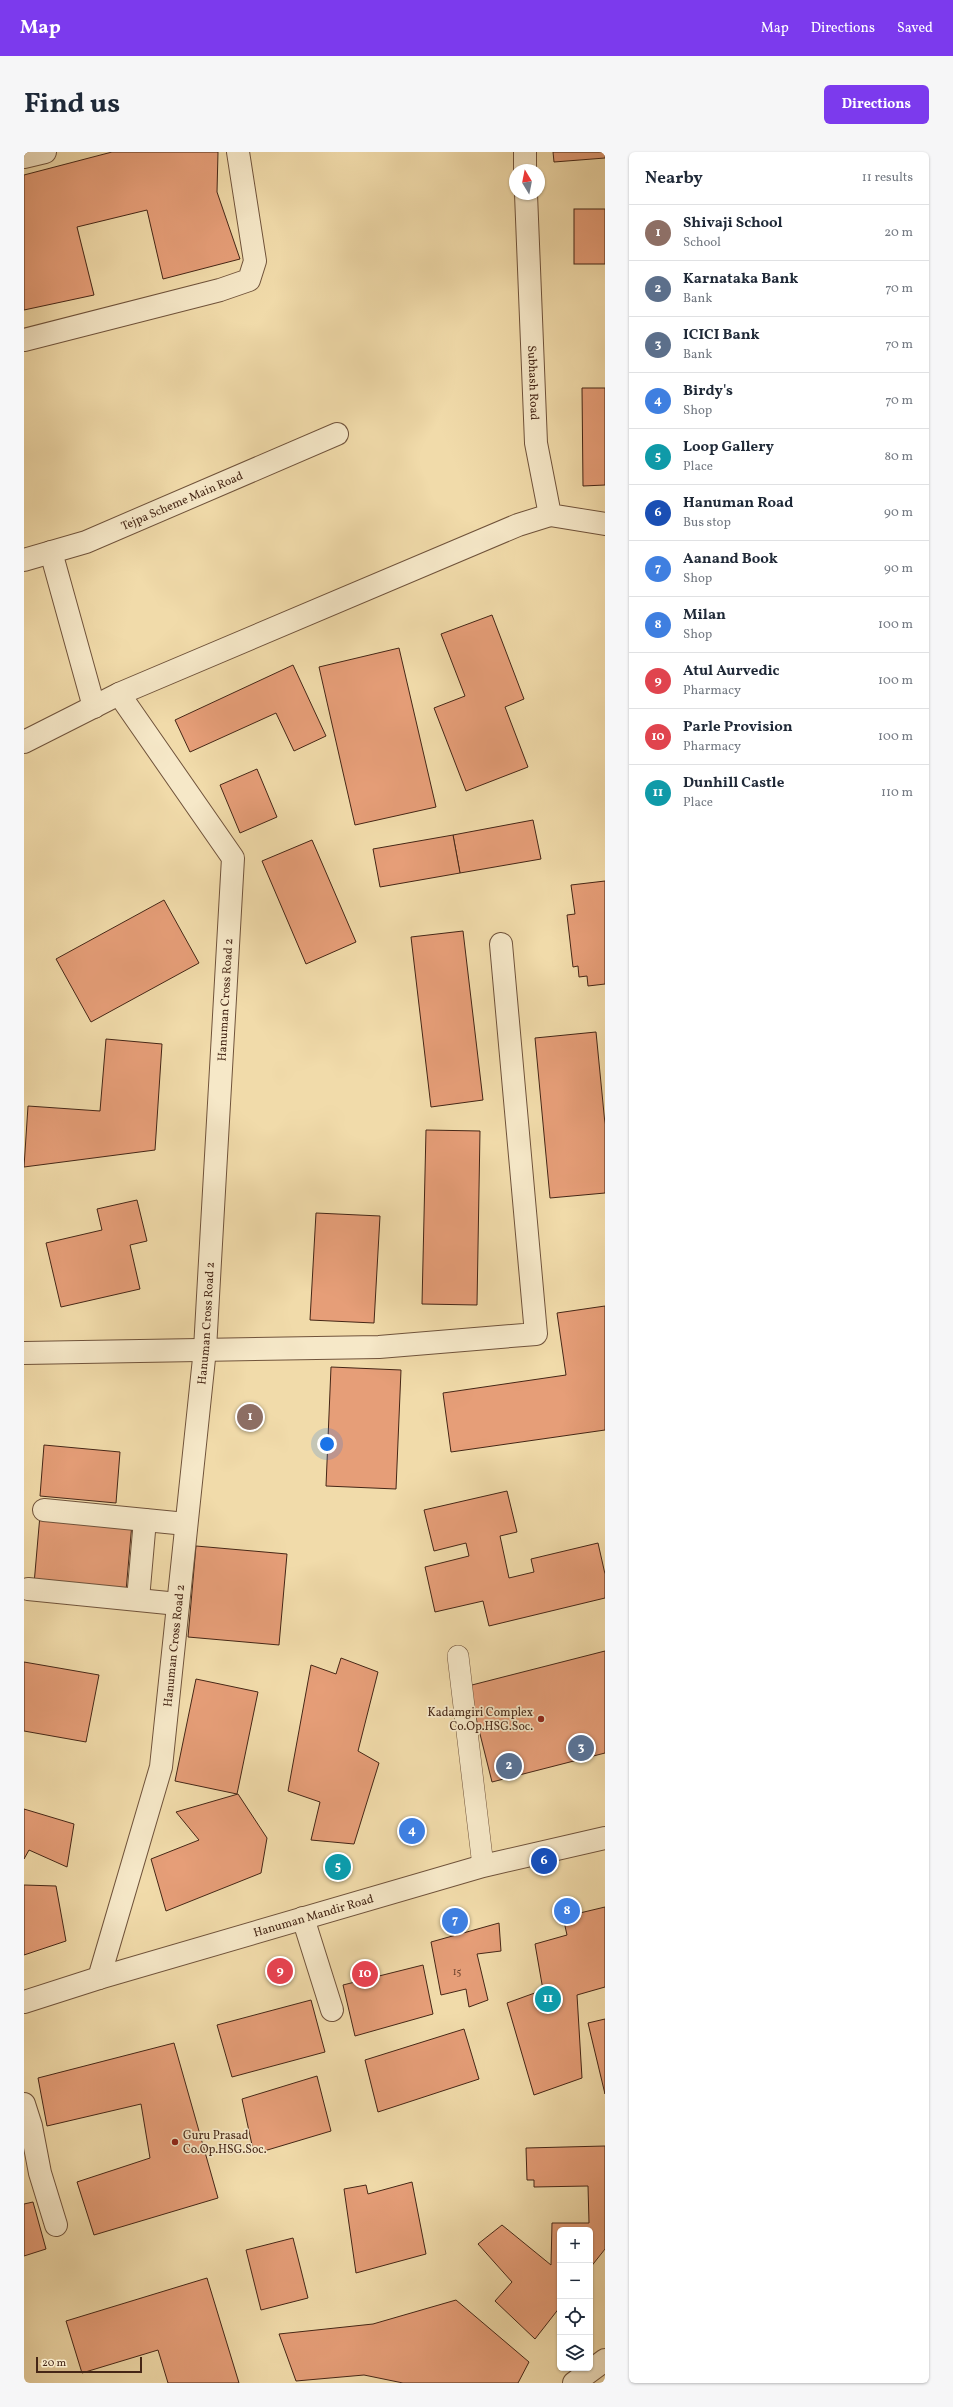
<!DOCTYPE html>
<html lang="en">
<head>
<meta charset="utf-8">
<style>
	body { margin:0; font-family:Vollkorn,serif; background:#f6f6f7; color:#1f2937 }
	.controls { position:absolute; right:12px; bottom:12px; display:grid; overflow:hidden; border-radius:6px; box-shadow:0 1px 3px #0004 }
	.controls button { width:36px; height:36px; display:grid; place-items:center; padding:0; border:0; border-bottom:1px solid #e0e1e3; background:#fff; color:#1f2937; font:20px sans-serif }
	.compass { position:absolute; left:485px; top:12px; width:36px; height:36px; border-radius:50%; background:#fff; box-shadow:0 1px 3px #0004; rotate:350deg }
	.scale { position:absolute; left:12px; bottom:10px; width:106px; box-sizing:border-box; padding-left:4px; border:2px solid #452616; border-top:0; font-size:11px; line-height:14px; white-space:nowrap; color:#452616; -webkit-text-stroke:3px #f6e8c8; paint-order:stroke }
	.you { position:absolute; left:303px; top:1292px; width:14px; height:14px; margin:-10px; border:3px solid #fff; border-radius:50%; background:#1a73e8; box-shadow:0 0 0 6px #1a73e833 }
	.badge { display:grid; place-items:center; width:26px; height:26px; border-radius:50%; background:#7c3aed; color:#fff; font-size:13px; font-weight:700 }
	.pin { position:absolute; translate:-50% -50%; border:2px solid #fff; box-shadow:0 1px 4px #0006 }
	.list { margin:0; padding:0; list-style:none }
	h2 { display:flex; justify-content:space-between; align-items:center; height:52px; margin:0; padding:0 16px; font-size:17px }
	h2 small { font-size:13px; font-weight:400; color:#747a83 }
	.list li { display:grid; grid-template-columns:26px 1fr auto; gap:12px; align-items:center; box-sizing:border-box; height:56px; padding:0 16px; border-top:1px solid #e0e1e3 }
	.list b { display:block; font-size:15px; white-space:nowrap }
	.list p { margin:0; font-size:13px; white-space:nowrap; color:#747a83 }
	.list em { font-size:13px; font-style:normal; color:#747a83 }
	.icon { flex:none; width:22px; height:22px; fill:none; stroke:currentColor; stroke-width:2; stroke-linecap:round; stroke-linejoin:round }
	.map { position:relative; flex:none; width:581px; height:2231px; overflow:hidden; border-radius:6px }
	header { display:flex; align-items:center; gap:24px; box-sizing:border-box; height:56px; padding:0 20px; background:#7c3aed; color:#fff }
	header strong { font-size:19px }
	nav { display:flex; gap:22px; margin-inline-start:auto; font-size:14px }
	.intro { display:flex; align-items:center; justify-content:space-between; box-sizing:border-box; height:96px; padding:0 24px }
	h1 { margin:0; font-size:28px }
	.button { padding:10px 18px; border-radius:6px; background:#7c3aed; color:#fff; font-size:14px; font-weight:700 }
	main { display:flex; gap:24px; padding:0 24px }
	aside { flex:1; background:#fff; border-radius:6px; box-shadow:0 1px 3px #0004 }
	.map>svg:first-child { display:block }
	.building { fill:#e69e78; stroke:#452616 }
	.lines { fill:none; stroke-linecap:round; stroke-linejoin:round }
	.service-casing { stroke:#70533b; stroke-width:22 }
	.minor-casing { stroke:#70533b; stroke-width:24 }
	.tertiary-casing { stroke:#70533b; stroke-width:24 }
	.service { stroke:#f6e8c8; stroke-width:21 }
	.minor { stroke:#f6e8c8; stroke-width:22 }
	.tertiary { stroke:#f6e8c8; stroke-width:22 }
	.poi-dot { fill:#8f2418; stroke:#f6e8c8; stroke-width:1.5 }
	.labels { text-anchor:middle; stroke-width:3.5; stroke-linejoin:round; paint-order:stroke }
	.number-label { font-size:10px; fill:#6d442e }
	.street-label { font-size:12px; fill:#452616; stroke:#f6e8c8 }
	.poi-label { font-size:12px; fill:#452616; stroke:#f6e8c8; text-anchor:end }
</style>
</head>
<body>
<header>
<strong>Map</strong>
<nav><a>Map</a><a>Directions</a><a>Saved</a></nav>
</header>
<div class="intro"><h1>Find us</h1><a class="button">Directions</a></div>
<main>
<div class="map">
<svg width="581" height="2231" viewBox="0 0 581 2231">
	<rect width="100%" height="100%" fill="#f1dbaa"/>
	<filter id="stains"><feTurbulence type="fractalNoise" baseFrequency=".005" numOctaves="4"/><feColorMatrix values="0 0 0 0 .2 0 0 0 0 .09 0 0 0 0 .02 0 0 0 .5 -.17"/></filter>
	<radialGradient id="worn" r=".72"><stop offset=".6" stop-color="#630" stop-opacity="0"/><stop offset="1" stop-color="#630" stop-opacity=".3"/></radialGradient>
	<g class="building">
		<polygon points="88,0 194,0 193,40 216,107 139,127 123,58 53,75 70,143 0,158 0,23"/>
		<polygon points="529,0 581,0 581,6 530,10"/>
		<rect x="550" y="57" width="31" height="55"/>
		<polygon points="558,236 581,236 581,333 559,334"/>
		<polygon points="468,463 500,547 481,555 504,615 442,639 410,556 441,544 417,482"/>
		<polygon points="375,496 412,655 331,673 295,515"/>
		<polygon points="269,513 302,584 270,599 252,561 166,600 151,568"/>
		<polygon points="233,617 253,665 216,681 196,633"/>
		<polygon points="509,668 517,707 436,721 429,683"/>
		<polygon points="429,683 436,721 356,735 349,697"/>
		<polygon points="288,688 332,790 282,812 238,709"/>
		<polygon points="581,729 581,832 564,834 563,824 555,825 554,814 549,815 543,763 551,762 547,733"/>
		<polygon points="140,748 175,811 67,870 32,807"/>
		<polygon points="439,779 459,948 407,955 387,785"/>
		<polygon points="572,880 581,972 581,1041 526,1046 511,886"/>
		<polygon points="82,887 138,892 131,998 0,1015 4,954 76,959"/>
		<polygon points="402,978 456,979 453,1153 398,1152"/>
		<polygon points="113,1048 123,1089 106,1093 116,1137 37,1155 22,1091 78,1078 73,1057"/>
		<polygon points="292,1061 356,1064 350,1171 286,1168"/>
		<polygon points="581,1154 581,1278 427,1300 419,1241 542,1223 533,1161"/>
		<polygon points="307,1215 377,1218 372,1337 302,1334"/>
		<polygon points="20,1293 96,1300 92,1351 16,1344"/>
		<polygon points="483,1339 493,1380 476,1384 485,1426 510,1420 507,1407 574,1391 581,1422 581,1446 465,1474 459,1449 411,1460 401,1415 445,1404 442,1391 410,1399 400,1358"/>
		<polygon points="16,1363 108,1371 102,1439 10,1432"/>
		<polygon points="172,1394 263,1402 255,1493 164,1485"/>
		<polygon points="581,1499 581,1601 468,1630 444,1534"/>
		<polygon points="317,1506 354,1520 334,1599 355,1611 330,1692 287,1688 296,1650 264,1639 287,1513 312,1522"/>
		<polygon points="0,1510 75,1523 62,1590 0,1579"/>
		<polygon points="172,1527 234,1540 213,1642 151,1629"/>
		<polygon points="214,1642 243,1686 237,1721 142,1759 127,1707 175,1688 152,1660"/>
		<polygon points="0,1657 50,1672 43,1715 5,1698 0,1707"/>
		<polygon points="0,1733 32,1734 42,1789 0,1803"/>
		<polygon points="581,1755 581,1835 553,1843 558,1926 510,1943 483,1851 519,1838 511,1792 543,1783 539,1765"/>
		<polygon points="475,1771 477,1799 453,1802 464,1848 445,1855 442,1837 417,1843 407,1790"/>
		<polygon points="399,1813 409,1862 331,1884 319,1833"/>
		<polygon points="287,1848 301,1900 208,1925 193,1873"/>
		<polygon points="581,1867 581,1942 564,1871"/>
		<polygon points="440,1877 455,1927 354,1960 341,1908"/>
		<polygon points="150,1891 194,2046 70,2083 53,2030 126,2006 117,1952 23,1974 14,1926"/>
		<polygon points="293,1924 307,1979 230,2002 218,1947"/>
		<polygon points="581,1994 581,2097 566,2116 566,2078 536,2078 536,2155 511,2187 471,2149 488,2130 454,2092 478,2073 527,2113 528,2071 565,2071 564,2034 510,2035 510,2028 503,2028 502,1996"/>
		<polygon points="388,2030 402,2102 332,2121 320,2037 342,2033 344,2042"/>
		<polygon points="9,2050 22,2097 0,2104 0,2052"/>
		<polygon points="269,2086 284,2146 237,2158 222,2098"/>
		<polygon points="183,2126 215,2231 144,2231 134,2198 58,2221 42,2169"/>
		<polygon points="432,2148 505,2210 494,2231 379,2231 340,2223 272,2229 255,2182 349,2172"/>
	</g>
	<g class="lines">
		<defs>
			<polyline id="service" points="434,1504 459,1714"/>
			<g id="minor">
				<polyline points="0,5 21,0"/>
				<polyline points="0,188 196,138 225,128 231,109 214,0"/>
				<polyline points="27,400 70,555"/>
				<path id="s1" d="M0,408L62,390L313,282"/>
				<polyline points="0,590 95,542 494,373 526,363"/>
				<polyline points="0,1201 355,1195 512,1182 477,792"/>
				<polyline points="20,1358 162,1372"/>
				<polyline points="4,1437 154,1452"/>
				<polyline points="114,1447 121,1368"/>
				<polyline points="279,1766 308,1858"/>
				<path id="s2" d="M75,1826L137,1615L181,1197L209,706L95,542"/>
				<polyline points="0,1952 7,1974 16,2021 32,2073"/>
				<polyline points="550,2231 581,2208"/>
			</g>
			<g id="tertiary">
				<polyline points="501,0 501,18"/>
				<path id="s3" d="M502,42L512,291L526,363L581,372"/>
				<path id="s4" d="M0,1850L75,1826L459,1714L581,1686"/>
			</g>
		</defs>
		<use href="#service" class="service-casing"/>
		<use href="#minor" class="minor-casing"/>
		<use href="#tertiary" class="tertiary-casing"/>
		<use href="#service" class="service"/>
		<use href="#minor" class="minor"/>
		<use href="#tertiary" class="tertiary"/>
	</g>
	<g class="poi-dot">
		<circle cx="517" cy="1567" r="4"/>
		<circle cx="151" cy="1990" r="4"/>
	</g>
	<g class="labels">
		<g class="number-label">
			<text x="433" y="1823">15</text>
		</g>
		<g class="street-label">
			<text dy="4" stroke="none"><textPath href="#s3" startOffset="189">Subhash Road</textPath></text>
			<text dy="4" stroke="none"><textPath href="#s1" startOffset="169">Tejpa Scheme Main Road</textPath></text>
			<text dy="4" stroke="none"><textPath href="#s2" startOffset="990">Hanuman Cross Road 2</textPath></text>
			<text dy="4" stroke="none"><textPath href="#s2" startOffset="666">Hanuman Cross Road 2</textPath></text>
			<text dy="4" stroke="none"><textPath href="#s2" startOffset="342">Hanuman Cross Road 2</textPath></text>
			<text dy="4" stroke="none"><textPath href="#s4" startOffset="302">Hanuman Mandir Road</textPath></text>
		</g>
		<g class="poi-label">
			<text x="509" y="1564">Kadamgiri Complex<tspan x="509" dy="14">Co.Op.HSG.Soc.</tspan></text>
			<text x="159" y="1987" text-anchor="start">Guru Prasad<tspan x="159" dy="14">Co.Op.HSG.Soc.</tspan></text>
		</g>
	</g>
	<rect width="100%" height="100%" filter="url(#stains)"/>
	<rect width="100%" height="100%" fill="url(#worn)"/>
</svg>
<div class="controls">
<button>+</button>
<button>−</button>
<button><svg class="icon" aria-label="locate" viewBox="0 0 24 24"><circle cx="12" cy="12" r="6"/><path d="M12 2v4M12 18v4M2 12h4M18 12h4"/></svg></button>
<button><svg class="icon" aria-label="layers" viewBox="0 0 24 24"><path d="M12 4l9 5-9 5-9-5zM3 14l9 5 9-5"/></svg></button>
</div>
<svg class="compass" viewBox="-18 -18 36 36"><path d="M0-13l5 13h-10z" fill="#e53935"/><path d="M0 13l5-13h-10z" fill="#747a83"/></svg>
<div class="scale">20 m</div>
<div class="you"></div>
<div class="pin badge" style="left:226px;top:1265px;background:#8d6e63">1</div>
<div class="pin badge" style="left:485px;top:1614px;background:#5c6f8a">2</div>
<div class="pin badge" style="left:557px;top:1596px;background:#5c6f8a">3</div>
<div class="pin badge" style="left:388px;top:1679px;background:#3f7fe0">4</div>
<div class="pin badge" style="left:314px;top:1715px;background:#0f9aa8">5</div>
<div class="pin badge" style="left:520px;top:1709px;background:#1a4fb4">6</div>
<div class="pin badge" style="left:431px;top:1769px;background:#3f7fe0">7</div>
<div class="pin badge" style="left:543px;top:1759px;background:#3f7fe0">8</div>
<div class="pin badge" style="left:256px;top:1819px;background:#e0444e">9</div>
<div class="pin badge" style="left:341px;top:1822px;background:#e0444e">10</div>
<div class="pin badge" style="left:524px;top:1847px;background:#0f9aa8">11</div>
</div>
<aside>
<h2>Nearby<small>11 results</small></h2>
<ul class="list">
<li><span class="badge" style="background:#8d6e63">1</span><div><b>Shivaji School</b><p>School</p></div><em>20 m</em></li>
<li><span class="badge" style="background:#5c6f8a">2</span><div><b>Karnataka Bank</b><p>Bank</p></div><em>70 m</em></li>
<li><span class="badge" style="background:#5c6f8a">3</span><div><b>ICICI Bank</b><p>Bank</p></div><em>70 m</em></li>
<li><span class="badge" style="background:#3f7fe0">4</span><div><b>Birdy's</b><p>Shop</p></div><em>70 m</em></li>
<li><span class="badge" style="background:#0f9aa8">5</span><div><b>Loop Gallery</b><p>Place</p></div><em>80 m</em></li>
<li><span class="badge" style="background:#1a4fb4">6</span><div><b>Hanuman Road</b><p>Bus stop</p></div><em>90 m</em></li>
<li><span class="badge" style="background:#3f7fe0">7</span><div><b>Aanand Book</b><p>Shop</p></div><em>90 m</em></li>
<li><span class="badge" style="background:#3f7fe0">8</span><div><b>Milan</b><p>Shop</p></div><em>100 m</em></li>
<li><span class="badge" style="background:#e0444e">9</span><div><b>Atul Aurvedic</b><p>Pharmacy</p></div><em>100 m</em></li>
<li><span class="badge" style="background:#e0444e">10</span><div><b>Parle Provision</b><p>Pharmacy</p></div><em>100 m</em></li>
<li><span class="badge" style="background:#0f9aa8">11</span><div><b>Dunhill Castle</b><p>Place</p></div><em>110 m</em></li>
</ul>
</aside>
</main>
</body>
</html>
